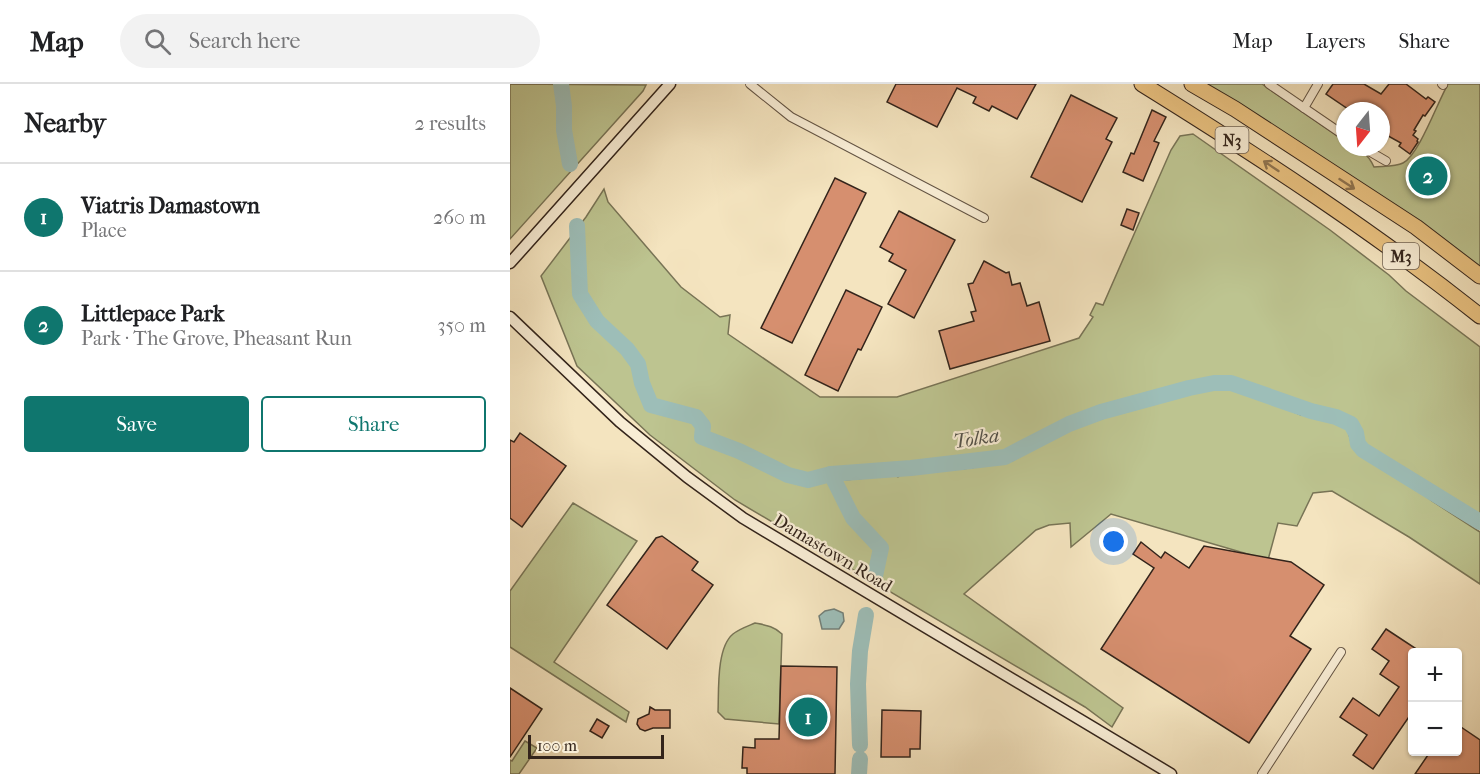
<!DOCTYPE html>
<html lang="en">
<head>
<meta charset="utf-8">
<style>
	body { margin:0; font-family:"IM FELL French Canon",serif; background:#f2f2f2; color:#202124 }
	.controls { position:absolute; right:18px; bottom:18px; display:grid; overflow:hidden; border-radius:6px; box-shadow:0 2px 4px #0004 }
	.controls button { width:54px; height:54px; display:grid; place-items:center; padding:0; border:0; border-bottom:2px solid #e0e0e0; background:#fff; color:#202124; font:30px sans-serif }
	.compass { position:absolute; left:826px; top:18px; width:54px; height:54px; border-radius:50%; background:#fff; box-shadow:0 2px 4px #0004; rotate:197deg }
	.scale { position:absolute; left:18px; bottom:15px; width:136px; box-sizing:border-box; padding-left:6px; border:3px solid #33241b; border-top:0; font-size:16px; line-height:21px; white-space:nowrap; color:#33241b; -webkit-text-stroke:4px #f8edd5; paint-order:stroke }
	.you { position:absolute; left:604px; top:458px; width:21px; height:21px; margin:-15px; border:4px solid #fff; border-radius:50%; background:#1a73e8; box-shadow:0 0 0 9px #1a73e833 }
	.badge { display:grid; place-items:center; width:39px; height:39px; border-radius:50%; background:#0f766e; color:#fff; font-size:20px; font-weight:700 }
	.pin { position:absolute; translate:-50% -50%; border:3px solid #fff; box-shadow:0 2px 6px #0006 }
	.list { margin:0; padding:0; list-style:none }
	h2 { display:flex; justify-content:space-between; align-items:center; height:78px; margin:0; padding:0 24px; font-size:26px }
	h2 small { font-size:20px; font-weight:400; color:#757577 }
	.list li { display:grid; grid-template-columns:39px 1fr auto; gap:18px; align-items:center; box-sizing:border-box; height:108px; padding:0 24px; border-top:2px solid #e0e0e0 }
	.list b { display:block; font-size:22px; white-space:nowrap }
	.list p { margin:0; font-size:20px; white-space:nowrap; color:#757577 }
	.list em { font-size:20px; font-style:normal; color:#757577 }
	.actions { display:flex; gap:12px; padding:18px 24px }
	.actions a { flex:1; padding:14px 0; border:2px solid #0f766e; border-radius:6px; text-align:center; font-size:21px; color:#0f766e }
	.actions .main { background:#0f766e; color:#fff }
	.icon { flex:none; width:33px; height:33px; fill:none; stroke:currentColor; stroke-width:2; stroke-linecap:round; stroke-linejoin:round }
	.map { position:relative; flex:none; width:970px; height:690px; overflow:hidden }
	header { display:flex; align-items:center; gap:36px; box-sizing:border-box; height:84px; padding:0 30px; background:#fff; border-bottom:2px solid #e0e0e0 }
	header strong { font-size:28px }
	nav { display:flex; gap:33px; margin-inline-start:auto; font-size:21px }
	.search { width:420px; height:54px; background:#f2f2f2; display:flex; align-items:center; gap:15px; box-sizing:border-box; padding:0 21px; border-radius:33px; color:#757577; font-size:22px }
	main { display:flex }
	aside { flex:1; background:#fff }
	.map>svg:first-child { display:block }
	.green { fill:#bdc490; stroke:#787456; stroke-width:1.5 }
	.water { fill:#9dbeb8; stroke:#738079; stroke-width:1.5 }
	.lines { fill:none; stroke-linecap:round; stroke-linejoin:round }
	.stream { stroke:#738079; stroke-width:3 }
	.river { stroke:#9dbeb8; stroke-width:16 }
	.building { fill:#d68f6f; stroke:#33241b; stroke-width:1.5 }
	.street-casing { stroke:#635444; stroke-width:10 }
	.secondary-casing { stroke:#33241b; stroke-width:13 }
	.highway-casing { stroke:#33241b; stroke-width:17 }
	.street { stroke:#f8edd5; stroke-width:8 }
	.secondary { stroke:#f8edd5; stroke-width:10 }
	.highway { stroke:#eac280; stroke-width:15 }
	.oneway { stroke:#8e734e }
	.labels { text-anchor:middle; stroke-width:4.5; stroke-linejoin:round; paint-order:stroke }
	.shield { fill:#f8edd5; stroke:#6e6053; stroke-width:1.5 }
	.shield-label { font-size:16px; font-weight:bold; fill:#33241b }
	.street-label { font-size:18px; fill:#33241b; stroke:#f8edd5 }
	.water-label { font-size:20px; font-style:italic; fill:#53524a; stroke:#f8edd5 }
</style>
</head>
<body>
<header>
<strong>Map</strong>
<div class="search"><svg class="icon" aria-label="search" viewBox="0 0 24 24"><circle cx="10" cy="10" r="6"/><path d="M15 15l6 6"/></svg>Search here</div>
<nav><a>Map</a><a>Layers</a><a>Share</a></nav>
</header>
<main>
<aside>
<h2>Nearby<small>2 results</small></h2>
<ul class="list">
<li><span class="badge">1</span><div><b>Viatris Damastown</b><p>Place</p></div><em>260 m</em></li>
<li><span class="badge">2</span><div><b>Littlepace Park</b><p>Park · The Grove, Pheasant Run</p></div><em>350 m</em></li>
</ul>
<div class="actions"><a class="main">Save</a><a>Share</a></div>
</aside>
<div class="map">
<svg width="970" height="690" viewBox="0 0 970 690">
	<rect width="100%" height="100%" fill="#f4e4bf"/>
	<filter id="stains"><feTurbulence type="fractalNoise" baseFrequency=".00333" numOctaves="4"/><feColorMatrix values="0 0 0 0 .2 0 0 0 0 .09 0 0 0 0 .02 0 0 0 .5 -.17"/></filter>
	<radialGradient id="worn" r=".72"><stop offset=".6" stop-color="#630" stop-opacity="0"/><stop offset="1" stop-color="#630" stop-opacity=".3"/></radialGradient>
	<g class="green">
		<polygon points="0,0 136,1 133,7 0,155"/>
		<path d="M696,0H752L835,57V63C850,63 858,70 864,83C873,82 885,83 893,79C909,71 928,17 938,0H970V188L903,139L892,125L864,111Z"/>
		<polygon points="683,50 820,146 879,191 896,207 970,263 970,434 863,369 852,358 847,346 838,336 788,321 726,295 706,296 655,305 539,345 494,371 292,392 278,389 236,368 283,399 319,395 334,396 460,384 502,377 547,350 635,320 708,303 724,303 791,331 823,334 832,339 838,346 841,358 860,376 899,399 922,417 970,448 970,500 899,453 822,407 803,409 787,442 768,439 758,476 601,430 561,463 560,439 539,441 526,446 454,510 613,624 602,643 575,623 225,416 140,351 67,282 31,192 76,133 94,105 98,118 171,203 210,233 220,231 218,250 310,313 387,313 569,254 583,233 580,231 586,219 593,221 661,66 670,52"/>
		<polygon points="63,419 127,457 44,578 119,628 116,638 0,563 0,507"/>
		<path d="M245,539C255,541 264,542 272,550L269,640L215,635L208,628C209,607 206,564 223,550C229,545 238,542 245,539Z"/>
		<polygon points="15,657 27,664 9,690 0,690 0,676 2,677"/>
	</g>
	<polygon class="water" points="324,525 333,529 334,537 329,545 312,545 309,532 315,527"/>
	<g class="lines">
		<polyline class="stream" points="387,385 388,392"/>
		<g class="river">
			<polyline points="51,0 54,22 54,46 60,80"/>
			<polyline points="67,142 70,210 87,237 117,265 128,280 132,299 141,321 186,333 193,342 192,353 229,367 278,391 298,396 321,390 401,384 495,373 559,340 591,328 679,304 704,299 721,299 801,327 826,333 841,340 846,349 848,360 853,366 970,438"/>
			<polyline points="321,390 343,434 371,464 365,492"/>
			<polyline points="350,661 348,600 350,567 356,531"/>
			<polyline points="349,690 350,675"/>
		</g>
	</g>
	<g class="building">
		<polygon points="386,0 526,0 507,35 482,22 479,27 463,19 466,13 447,4 427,43 377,18"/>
		<polygon points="823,0 854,0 871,10 879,0 896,0 916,15 918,13 925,18 915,32 913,31 904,46 906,47 903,51 908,55 907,57 908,58 900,70 889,62 891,59 871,48 871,27 841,27 816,10"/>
		<polygon points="561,11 607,34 596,55 602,58 572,118 521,93"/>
		<polygon points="642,26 656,33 644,57 649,59 633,97 613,88 621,69 624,70"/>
		<polygon points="325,94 356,109 282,259 251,244"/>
		<polygon points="617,125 629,129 623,146 611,141"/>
		<polygon points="389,127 445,156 404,234 378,220 396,186 379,177 383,170 370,163"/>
		<polygon points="474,177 496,189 499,188 502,201 510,199 517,222 529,218 540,257 440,285 429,247 464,237 461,228 466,227 458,200 463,199"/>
		<polygon points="336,206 372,223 351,266 348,265 328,307 295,291"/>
		<polygon points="10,349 56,382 12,443 0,434 0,356 4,358"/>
		<polygon points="152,452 188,478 182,486 203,501 157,565 97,521 146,454"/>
		<polygon points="631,458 651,474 655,468 679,484 694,462 781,478 814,501 780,552 801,565 739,659 591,565 644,484 623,470"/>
		<polygon points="876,545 911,568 903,568 903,627 863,685 843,671 857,651 830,633 843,614 869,632 889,603 870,590 879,577 862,565"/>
		<polygon points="271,582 327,583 325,690 237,690 237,684 232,684 233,663 245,664 245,655 269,655"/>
		<polygon points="0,604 32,625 0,673"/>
		<polygon points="140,623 145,626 160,626 160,644 143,644 135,647 130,645 127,640 128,635 139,630"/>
		<polygon points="372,626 411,627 410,665 400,665 400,673 371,673"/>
		<polygon points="87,635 99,642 92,654 80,647"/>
		<polygon points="948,641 970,656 970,690 905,690 920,668 948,668"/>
	</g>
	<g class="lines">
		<defs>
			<g id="street">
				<polyline points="240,0 281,33 474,134"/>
				<polyline points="759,0 835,52"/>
				<polyline points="932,0 933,1"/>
				<polyline points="794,24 808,0"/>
				<polyline points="852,63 876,77"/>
				<polyline points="752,690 831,568"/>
			</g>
			<g id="secondary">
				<polyline points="0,179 160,0"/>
				<polyline points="0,233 110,338 177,393 233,434 661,690"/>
			</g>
			<g id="highway">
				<path d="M632,0C748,72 863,147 970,232"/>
				<polyline points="682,0 725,25 906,143 970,192"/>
			</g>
		</defs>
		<use href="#street" class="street-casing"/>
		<use href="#secondary" class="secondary-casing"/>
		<use href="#highway" class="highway-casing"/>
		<use href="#street" class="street"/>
		<use href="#secondary" class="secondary"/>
		<use href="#highway" class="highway"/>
	</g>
	<defs><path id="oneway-shaft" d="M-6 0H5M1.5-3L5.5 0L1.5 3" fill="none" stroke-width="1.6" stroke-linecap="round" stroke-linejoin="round" transform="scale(1.5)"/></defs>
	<g class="oneway">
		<use href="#oneway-shaft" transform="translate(761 82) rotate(-146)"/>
		<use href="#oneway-shaft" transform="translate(837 100) rotate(33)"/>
	</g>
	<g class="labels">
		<g class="shield">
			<rect x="705.5" y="43" width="33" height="26" rx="4.5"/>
			<rect x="873" y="159" width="36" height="26" rx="4.5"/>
		</g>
		<g class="shield-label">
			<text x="722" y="62">N3</text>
			<text x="891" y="178">M3</text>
		</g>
		<g class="street-label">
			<text transform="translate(323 469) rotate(31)" y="6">Damastown Road</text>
		</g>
		<g class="water-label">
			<text transform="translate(466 354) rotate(-9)" y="7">Tolka</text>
		</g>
	</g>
	<rect width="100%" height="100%" filter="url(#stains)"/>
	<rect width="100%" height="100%" fill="url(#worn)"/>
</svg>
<div class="controls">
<button>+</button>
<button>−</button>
</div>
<svg class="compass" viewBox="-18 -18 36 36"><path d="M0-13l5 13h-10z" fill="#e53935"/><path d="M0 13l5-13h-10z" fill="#757577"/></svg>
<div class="scale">100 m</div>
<div class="you"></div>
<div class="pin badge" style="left:298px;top:633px">1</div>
<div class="pin badge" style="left:918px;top:92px">2</div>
</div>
</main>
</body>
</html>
